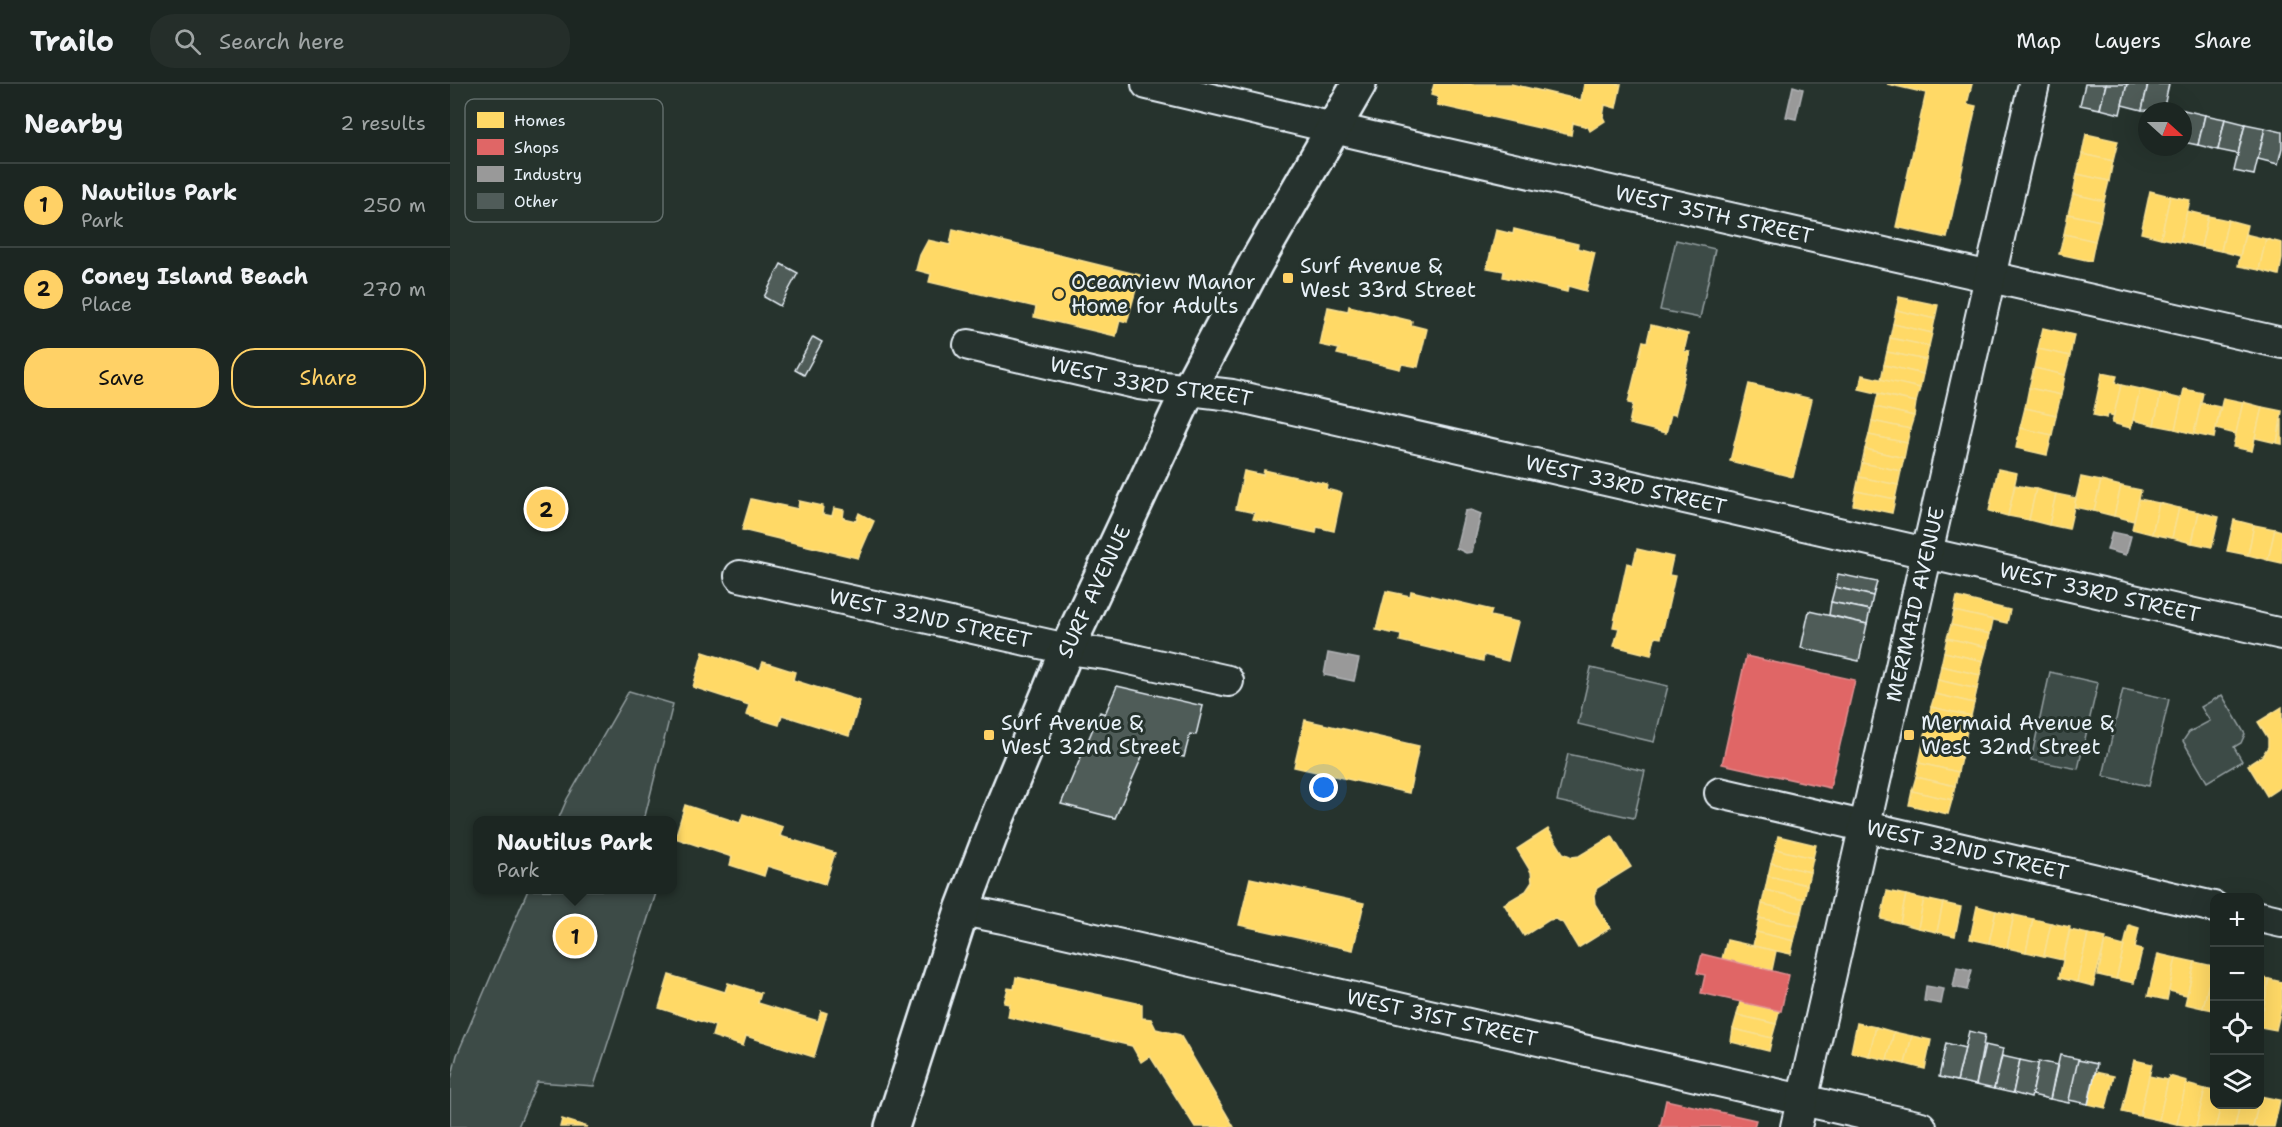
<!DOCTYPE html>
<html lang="en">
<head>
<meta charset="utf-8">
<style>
	body { margin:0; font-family:"Shantell Sans",sans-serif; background:#252e2a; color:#f1f3f6 }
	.controls { position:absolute; right:18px; bottom:18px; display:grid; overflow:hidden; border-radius:12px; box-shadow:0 6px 24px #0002 }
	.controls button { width:54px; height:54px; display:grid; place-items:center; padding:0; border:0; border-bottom:2px solid #3a4340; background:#1c2622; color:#f1f3f6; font:30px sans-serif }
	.compass { position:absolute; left:1688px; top:18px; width:54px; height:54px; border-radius:50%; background:#1c2622; box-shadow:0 6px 24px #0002; rotate:111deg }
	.you { position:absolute; left:874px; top:704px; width:21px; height:21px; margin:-15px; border:4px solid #fff; border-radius:50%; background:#1a73e8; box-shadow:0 0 0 9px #1a73e833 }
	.badge { display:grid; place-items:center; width:39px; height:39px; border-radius:50%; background:#ffd166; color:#111; font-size:20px; font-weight:700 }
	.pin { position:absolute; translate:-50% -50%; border:3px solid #fff; box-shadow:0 2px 6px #0006 }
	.popup { position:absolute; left:23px; top:732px; width:204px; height:78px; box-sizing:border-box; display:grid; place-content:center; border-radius:12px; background:#1c2622; filter:drop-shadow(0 2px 4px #0005); font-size:20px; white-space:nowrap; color:#a0a5a5 }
	.popup b { font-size:22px; color:#f1f3f6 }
	.popup::after { content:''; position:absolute; left:50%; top:100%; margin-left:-12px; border:12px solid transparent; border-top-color:#1c2622 }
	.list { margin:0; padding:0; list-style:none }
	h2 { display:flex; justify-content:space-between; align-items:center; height:78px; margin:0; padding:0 24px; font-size:26px }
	h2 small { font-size:20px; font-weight:400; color:#a0a5a5 }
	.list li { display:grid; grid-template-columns:39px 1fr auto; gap:18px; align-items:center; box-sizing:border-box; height:84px; padding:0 24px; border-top:2px solid #3a4340 }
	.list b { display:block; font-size:22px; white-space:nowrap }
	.list p { margin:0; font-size:20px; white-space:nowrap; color:#a0a5a5 }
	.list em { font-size:20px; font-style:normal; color:#a0a5a5 }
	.actions { display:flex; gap:12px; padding:18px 24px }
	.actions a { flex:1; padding:14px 0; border:2px solid #ffd166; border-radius:24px; text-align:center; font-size:21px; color:#ffd166 }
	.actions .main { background:#ffd166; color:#111 }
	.icon { flex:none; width:33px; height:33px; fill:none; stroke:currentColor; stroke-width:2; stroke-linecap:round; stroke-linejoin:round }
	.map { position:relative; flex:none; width:1832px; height:1043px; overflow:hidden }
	header { display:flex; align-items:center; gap:36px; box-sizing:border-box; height:84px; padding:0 30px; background:#1c2622; border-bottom:2px solid #3a4340 }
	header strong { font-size:28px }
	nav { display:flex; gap:33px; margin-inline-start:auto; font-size:21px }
	.search { width:420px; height:54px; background:#252e2a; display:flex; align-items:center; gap:15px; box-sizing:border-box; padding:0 21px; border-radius:24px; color:#a0a5a5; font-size:22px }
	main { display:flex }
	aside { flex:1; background:#1c2622 }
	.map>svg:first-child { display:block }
	.green { fill:#3e4b47; stroke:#939ea0; stroke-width:1.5 }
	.homes { fill:#ffd966; stroke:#f8e092; stroke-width:1.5 }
	.shops { fill:#e06666; stroke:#e29092; stroke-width:1.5 }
	.industry { fill:#999; stroke:#b1b3b6; stroke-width:1.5 }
	.building { fill:#505c59; stroke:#e8f1f8; stroke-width:1.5 }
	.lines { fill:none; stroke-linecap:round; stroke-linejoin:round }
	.minor-casing { stroke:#e8f1f8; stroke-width:34 }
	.major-casing { stroke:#e8f1f8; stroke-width:38 }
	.minor { stroke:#26332d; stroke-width:30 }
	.major { stroke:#26332d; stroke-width:33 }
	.poi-dot { fill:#ffd166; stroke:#26332d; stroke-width:2 }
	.labels { text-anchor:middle; stroke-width:6; stroke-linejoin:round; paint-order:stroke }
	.street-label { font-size:21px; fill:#e8f1f8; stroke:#26332d }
	.poi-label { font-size:21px; fill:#e8f1f8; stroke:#26332d; text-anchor:start }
	.key { fill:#26332d; stroke:#606c6a; stroke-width:1.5 }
	.key-label { font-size:16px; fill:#e8f1f8 }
</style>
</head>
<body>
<header>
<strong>Trailo</strong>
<div class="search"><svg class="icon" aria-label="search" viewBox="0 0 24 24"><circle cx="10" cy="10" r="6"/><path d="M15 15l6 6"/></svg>Search here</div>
<nav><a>Map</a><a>Layers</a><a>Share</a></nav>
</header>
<main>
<aside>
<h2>Nearby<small>2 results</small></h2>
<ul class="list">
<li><span class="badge">1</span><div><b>Nautilus Park</b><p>Park</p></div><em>250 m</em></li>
<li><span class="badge">2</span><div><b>Coney Island Beach</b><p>Place</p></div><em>270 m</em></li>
</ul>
<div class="actions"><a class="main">Save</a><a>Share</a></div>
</aside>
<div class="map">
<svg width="1832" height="1043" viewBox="0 0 1832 1043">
	<rect width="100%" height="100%" fill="#26332d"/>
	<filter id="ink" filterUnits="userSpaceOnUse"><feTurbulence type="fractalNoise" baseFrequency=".0167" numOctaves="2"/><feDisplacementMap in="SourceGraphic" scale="12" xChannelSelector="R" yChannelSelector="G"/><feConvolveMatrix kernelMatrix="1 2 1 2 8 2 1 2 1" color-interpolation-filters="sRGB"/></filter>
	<g filter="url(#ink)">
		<g class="green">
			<polygon points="1226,156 1265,165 1250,234 1210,226"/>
			<polygon points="1141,584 1218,602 1204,658 1128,640"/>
			<polygon points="1600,588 1648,599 1628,685 1581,676"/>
			<polygon points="1673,605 1719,615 1699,702 1653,692"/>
			<polygon points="179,607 223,620 194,736 108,736 117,715"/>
			<polygon points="1772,611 1795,650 1791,659 1784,663 1792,677 1757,698 1733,657 1739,648 1760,637 1751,623"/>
			<polygon points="1118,670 1195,687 1184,734 1107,717"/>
			<polygon points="78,806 207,806 144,1002 87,998 68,1043 0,1043 0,999 7,971"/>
		</g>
		<g class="homes">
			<polygon points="984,0 1061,0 1131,16 1134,0 1171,0 1166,24 1155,21 1153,33 1155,37 1140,47 1138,43 1123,39 1121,51 987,21 988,13 981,11"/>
			<polygon points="1437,0 1522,0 1517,20 1526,22 1497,154 1446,143 1476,9"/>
			<polygon points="1636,50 1668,57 1663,77 1632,70"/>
			<polygon points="1632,70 1663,77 1659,97 1627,90"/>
			<polygon points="1627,90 1659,97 1654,117 1623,110"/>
			<polygon points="1700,107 1720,112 1711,154 1691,149"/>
			<polygon points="1623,110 1654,117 1650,137 1618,130"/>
			<polygon points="1720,112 1740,116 1730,158 1711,154"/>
			<polygon points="1737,127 1758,132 1751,163 1730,158"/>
			<polygon points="1618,130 1650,137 1645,157 1614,150"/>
			<polygon points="1758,132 1778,136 1771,167 1751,163"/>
			<polygon points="1778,136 1797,141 1790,172 1771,167"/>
			<polygon points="503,145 690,191 677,238 670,236 666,252 584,233 586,223 479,198 481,190 466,186 470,171 478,156 500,161"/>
			<polygon points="1064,145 1128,160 1127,164 1145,169 1136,207 1118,202 1117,208 1053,193 1054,187 1037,184 1046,146 1063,150"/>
			<polygon points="1614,150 1645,157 1641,177 1609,170"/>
			<polygon points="1795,150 1816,155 1809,186 1788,182"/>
			<polygon points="1816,155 1832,159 1832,175 1829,191 1809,186"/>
			<polygon points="1449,213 1488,221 1485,235 1446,226"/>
			<polygon points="899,222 962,237 961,241 977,245 968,283 952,280 950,285 887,270 889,265 870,261 878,223 898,227"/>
			<polygon points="1446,226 1485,235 1482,249 1443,240"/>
			<polygon points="1443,240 1482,249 1479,262 1440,254"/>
			<polygon points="1201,241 1238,250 1234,267 1240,268 1225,331 1221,330 1216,349 1179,340 1183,320 1178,319 1193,257 1197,258"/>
			<polygon points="1593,244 1624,251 1620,272 1588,265"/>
			<polygon points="1440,254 1479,262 1476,276 1437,268"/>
			<polygon points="1588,265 1620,272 1615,291 1584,284"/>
			<polygon points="1437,268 1476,276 1473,290 1434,281"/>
			<polygon points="1434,281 1473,290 1470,304 1431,296"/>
			<polygon points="1584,284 1615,291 1611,311 1579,304"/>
			<polygon points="1652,289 1667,292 1665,299 1671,301 1664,332 1658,330 1657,334 1643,331"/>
			<polygon points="1412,291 1470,304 1466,318 1409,305"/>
			<polygon points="1299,300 1362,315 1343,393 1280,377"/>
			<polygon points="1671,301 1690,305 1681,344 1662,339"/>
			<polygon points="1579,304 1611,311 1606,331 1575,324"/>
			<polygon points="1690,305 1711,310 1704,341 1683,336"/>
			<polygon points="1734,305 1753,309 1744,350 1725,345"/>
			<polygon points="1428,310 1466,318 1464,332 1425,323"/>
			<polygon points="1711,310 1732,315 1725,345 1704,341"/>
			<polygon points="1773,314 1793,318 1786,350 1766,345"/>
			<polygon points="1793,318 1812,323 1802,367 1783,363"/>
			<polygon points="1751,319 1770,323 1764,354 1744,350"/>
			<polygon points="1425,323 1464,332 1460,345 1422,337"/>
			<polygon points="1812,323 1832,327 1827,359 1805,354"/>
			<polygon points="1575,324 1606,331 1602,351 1570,344"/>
			<polygon points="1832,335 1832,360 1827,359"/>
			<polygon points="1422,337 1460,345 1457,359 1419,351"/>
			<polygon points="1570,344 1602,351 1597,371 1566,364"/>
			<polygon points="1419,351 1457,359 1454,374 1415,365"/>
			<polygon points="1415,365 1454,374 1451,387 1412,379"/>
			<polygon points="1412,379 1451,387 1448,401 1409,393"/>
			<polygon points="1548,385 1567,389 1558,432 1539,427"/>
			<polygon points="814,386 877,400 876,405 892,409 884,447 867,443 866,449 803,435 805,429 786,425 794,387 813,391"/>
			<polygon points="1409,393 1448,401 1445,415 1406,407"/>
			<polygon points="1631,393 1651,397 1644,427 1624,423"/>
			<polygon points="1651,397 1671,402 1664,432 1644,427"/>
			<polygon points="1565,401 1586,405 1579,436 1558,432"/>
			<polygon points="1671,402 1691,406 1684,437 1664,432"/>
			<polygon points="1586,405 1606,410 1599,441 1579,436"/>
			<polygon points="1406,407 1445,415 1442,429 1403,421"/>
			<polygon points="1606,410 1626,414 1619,445 1599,441"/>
			<polygon points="301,415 348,425 349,417 373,422 372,430 382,432 384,424 394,426 393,434 406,437 409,429 424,437 408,474 292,446"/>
			<polygon points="1689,415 1709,419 1702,450 1682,445"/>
			<polygon points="1709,419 1729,424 1722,454 1702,450"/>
			<polygon points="1729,424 1749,428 1742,459 1722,454"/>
			<polygon points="1749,428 1769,433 1762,463 1742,459"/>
			<polygon points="1784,436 1804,441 1798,471 1777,467"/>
			<polygon points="1804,441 1825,445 1818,476 1798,471"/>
			<polygon points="1825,445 1832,447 1832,479 1818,476"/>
			<polygon points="1187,465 1223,473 1219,491 1225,492 1211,554 1205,553 1201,571 1164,562 1169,544 1163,543 1177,479 1183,481"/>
			<polygon points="936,507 960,512 961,507 1042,526 1040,532 1068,538 1058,577 1034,571 1033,577 950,557 951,551 926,546"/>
			<polygon points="1507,513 1560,526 1557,539 1504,527"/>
			<polygon points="1504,527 1543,536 1540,550 1501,541"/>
			<polygon points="1501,541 1540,550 1537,563 1497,554"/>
			<polygon points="1497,554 1537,563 1533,577 1494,568"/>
			<polygon points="253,568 310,586 313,578 345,588 343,596 410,617 399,652 332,631 329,641 296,631 299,621 243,603"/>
			<polygon points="1494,568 1533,577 1530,591 1491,582"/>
			<polygon points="1491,582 1530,591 1527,605 1488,596"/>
			<polygon points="1488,596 1527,605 1524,619 1485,610"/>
			<polygon points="1485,610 1524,619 1521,632 1481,623"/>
			<polygon points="1481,623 1521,632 1517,646 1478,637"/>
			<polygon points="1832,623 1832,702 1817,712 1798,681 1812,672 1818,663 1818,654 1808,638"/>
			<polygon points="855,636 969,662 959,709 844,683"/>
			<polygon points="1478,637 1517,646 1514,661 1475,651"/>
			<polygon points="1475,651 1514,661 1511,674 1472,665"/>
			<polygon points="1472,665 1511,674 1508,688 1469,679"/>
			<polygon points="1469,679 1508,688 1505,702 1466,693"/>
			<polygon points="1466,693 1505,702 1502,716 1462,707"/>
			<polygon points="1462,707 1502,716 1498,730 1459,721"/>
			<polygon points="235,721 290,739 293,730 333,743 330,752 385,769 375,800 317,782 314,792 280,781 282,773 225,754"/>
			<polygon points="1098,745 1113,769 1122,773 1129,772 1162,752 1181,783 1147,804 1144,811 1145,820 1160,844 1128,864 1113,839 1106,835 1099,836 1074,852 1054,820 1076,807 1082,798 1081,788 1067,765"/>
			<polygon points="1328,752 1366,761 1363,774 1325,765"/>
			<polygon points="1325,765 1363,774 1360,788 1321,779"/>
			<polygon points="1321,779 1360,788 1357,801 1318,792"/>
			<polygon points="1318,792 1357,801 1354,815 1315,806"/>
			<polygon points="800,794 914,819 903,866 789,841"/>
			<polygon points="1315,806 1354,815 1351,829 1312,820"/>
			<polygon points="1437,807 1456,811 1450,839 1431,835"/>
			<polygon points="1456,811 1474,815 1468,844 1450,839"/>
			<polygon points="1474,815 1493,819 1487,848 1468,844"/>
			<polygon points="1493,819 1511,823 1505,852 1487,848"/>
			<polygon points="1312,820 1351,829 1348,842 1309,834"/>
			<polygon points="1527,822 1546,827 1539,859 1520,855"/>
			<polygon points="1546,827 1564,831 1557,864 1539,859"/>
			<polygon points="1564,831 1583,835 1576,868 1557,864"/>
			<polygon points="1309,834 1348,842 1344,857 1306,848"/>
			<polygon points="1583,835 1601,839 1594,872 1576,868"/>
			<polygon points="1601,839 1620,843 1613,876 1594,872"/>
			<polygon points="1679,841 1689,844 1685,864 1692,866 1684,899 1666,895"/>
			<polygon points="1620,846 1638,850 1627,898 1609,894"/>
			<polygon points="1306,848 1344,857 1341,870 1303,862"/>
			<polygon points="1638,850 1656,854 1643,902 1627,898"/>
			<polygon points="1277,856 1326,867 1322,886 1272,875"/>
			<polygon points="1655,857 1674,862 1666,895 1648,891"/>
			<polygon points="1708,870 1726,874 1717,916 1698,912"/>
			<polygon points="1726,874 1745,878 1737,911 1719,907"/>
			<polygon points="1745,878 1763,882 1753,924 1735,920"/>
			<polygon points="1763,882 1764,882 1764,926 1753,924"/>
			<polygon points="219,891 275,908 278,899 311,909 308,919 368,937 371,927 377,929 364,973 296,952 293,962 262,952 265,942 209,924"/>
			<polygon points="566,893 692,920 692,934 701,935 706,945 730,951 784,1043 745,1043 700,972 691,978 682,962 558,933 560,920 554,919 558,904 564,905"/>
			<polygon points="1810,893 1819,895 1810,935"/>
			<polygon points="1819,895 1832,898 1832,921 1826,946 1810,943"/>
			<polygon points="1290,918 1329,927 1326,940 1287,931"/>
			<polygon points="1287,931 1326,940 1322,954 1283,945"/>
			<polygon points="1407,939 1426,943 1419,972 1401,968"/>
			<polygon points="1426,943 1444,948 1437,976 1419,972"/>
			<polygon points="1283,945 1322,954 1319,967 1281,958"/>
			<polygon points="1444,948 1462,952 1455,980 1437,976"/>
			<polygon points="1462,952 1481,956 1475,985 1455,980"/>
			<polygon points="1684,976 1702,980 1690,1032 1672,1028"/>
			<polygon points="1645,988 1664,992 1656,1024 1638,1020"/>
			<polygon points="1699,992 1718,996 1709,1036 1690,1032"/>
			<polygon points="1719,992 1737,997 1727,1040 1709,1036"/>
			<polygon points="1736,1000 1755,1005 1746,1043 1727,1040"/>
			<polygon points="1755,1005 1764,1007 1764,1020 1771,1020 1766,1043 1746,1043"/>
			<polygon points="1810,1012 1830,1016 1824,1043 1803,1043"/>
			<polygon points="1771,1020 1790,1020 1785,1043 1766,1043"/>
			<polygon points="1790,1020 1808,1020 1803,1043 1785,1043"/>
			<polygon points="112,1035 138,1043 110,1043"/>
		</g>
		<g class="shops">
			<polygon points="1296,572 1405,596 1380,704 1272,680"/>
			<polygon points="1252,870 1339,891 1331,927 1251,909 1255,891 1247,889"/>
			<polygon points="1216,1016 1306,1036 1304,1043 1210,1043"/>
		</g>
		<g class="industry">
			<polygon points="1343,2 1353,5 1346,35 1336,33"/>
			<polygon points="1021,426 1031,430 1022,468 1016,469 1006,464 1015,427"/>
			<polygon points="1662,448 1681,452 1676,471 1657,466"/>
			<polygon points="878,569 909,575 904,597 874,591"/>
			<polygon points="1507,883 1522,886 1517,906 1503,903"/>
			<polygon points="1476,902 1494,905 1491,920 1474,917"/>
		</g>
		<g class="building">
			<polygon points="1635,0 1656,0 1650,25 1630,21"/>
			<polygon points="1656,0 1677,0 1670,30 1650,25"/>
			<polygon points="1677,0 1698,0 1692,26 1672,21"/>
			<polygon points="1698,0 1719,0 1713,27 1692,26"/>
			<polygon points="1714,21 1734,26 1733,31 1733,27 1713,27"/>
			<polygon points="1734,26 1755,31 1748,61 1733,58"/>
			<polygon points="1755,31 1775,35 1768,66 1748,61"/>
			<polygon points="1775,35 1795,40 1788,70 1768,66"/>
			<polygon points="1795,40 1815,44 1804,91 1784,87"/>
			<polygon points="1815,44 1832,48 1832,64 1828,80 1808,75"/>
			<polygon points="331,180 348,189 330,222 314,213"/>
			<polygon points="363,253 372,258 354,291 345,286"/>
			<polygon points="1388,490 1427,498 1423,512 1385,503"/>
			<polygon points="1385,503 1423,512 1420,526 1381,518"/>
			<polygon points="1381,518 1420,526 1417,540 1379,531"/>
			<polygon points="1359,527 1417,540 1409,577 1351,564"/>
			<polygon points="667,602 753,622 746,651 740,650 734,673 696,664 665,734 611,720 650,628 655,630"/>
			<polygon points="1519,947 1535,951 1526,1001 1507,997"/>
			<polygon points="1496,959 1515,964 1507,997 1489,993"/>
			<polygon points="1535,961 1553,965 1544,1005 1526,1001"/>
			<polygon points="1610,971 1629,975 1619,1019 1600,1015"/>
			<polygon points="1552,972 1570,976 1563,1009 1544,1005"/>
			<polygon points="1570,976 1589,980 1581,1014 1563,1009"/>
			<polygon points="1628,976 1647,980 1638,1020 1619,1016"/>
			<polygon points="1589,977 1607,981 1600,1015 1582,1011"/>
		</g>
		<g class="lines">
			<defs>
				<g id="minor">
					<path id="s1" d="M697,0L922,53L1832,259"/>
					<path id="s2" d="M519,261L689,300L782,311L1832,550"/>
					<path id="s3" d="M290,492L617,565L662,571L778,597"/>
					<path id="s4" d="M1270,709L1764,823"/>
					<path id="s5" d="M512,826L553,834L1471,1043"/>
					<polyline points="1810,833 1832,838"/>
					<path id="s6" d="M1346,1043L1584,0"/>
				</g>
				<g id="major">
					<path id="s7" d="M442,1043L512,826L546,737L617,565L739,305L806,179L909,0"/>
				</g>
			</defs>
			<use href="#minor" class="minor-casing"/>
			<use href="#major" class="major-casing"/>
			<use href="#minor" class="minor"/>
			<use href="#major" class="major"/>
		</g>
	</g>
	<g class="poi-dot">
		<rect x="832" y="188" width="12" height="12" rx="3"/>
		<circle cx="609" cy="210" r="6"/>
		<rect x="533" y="645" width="12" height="12" rx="3"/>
		<rect x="1453" y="645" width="12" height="12" rx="3"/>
	</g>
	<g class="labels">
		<g class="street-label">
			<text dy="7" stroke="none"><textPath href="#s1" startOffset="582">WEST 35TH STREET</textPath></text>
			<text dy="7" stroke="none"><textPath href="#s2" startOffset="186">WEST 33RD STREET</textPath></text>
			<text dy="7" stroke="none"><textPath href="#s2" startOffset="672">WEST 33RD STREET</textPath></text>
			<text dy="7" stroke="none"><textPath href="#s7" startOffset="573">SURF AVENUE</textPath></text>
			<text dy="7" stroke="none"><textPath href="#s2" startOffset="1158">WEST 33RD STREET</textPath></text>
			<text dy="7" stroke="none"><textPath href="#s6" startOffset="536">MERMAID AVENUE</textPath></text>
			<text dy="7" stroke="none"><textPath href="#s3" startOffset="195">WEST 32ND STREET</textPath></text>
			<text dy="7" stroke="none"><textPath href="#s4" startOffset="254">WEST 32ND STREET</textPath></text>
			<text dy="7" stroke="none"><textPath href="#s5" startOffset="492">WEST 31ST STREET</textPath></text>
		</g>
		<g class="poi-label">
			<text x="850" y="189">Surf Avenue &amp;<tspan x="850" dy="24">West 33rd Street</tspan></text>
			<text x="621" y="205">Oceanview Manor<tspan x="621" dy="24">Home for Adults</tspan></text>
			<text x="551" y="646">Surf Avenue &amp;<tspan x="551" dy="24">West 32nd Street</tspan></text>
			<text x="1471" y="646">Mermaid Avenue &amp;<tspan x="1471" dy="24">West 32nd Street</tspan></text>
		</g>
	</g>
	<rect x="15" y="15" width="198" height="123" rx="9" class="key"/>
	<rect x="27" y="28" width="27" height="16" fill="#ffd966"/>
	<rect x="27" y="55" width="27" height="16" fill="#e06666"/>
	<rect x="27" y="82" width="27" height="16" fill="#999"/>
	<rect x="27" y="109" width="27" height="16" fill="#505c59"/>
	<g class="key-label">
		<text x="64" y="42">Homes</text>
		<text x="64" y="69">Shops</text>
		<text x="64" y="96">Industry</text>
		<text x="64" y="123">Other</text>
	</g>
</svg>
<div class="controls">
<button>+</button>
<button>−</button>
<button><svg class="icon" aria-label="locate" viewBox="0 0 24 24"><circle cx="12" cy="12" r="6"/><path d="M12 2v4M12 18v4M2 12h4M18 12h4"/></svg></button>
<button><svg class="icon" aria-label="layers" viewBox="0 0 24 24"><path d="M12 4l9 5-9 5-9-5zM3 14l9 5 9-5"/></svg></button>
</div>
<svg class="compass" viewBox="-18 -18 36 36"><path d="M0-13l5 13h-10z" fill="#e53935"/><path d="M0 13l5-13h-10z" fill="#a0a5a5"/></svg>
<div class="you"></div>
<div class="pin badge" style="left:125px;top:852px">1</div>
<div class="popup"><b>Nautilus Park</b>Park</div>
<div class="pin badge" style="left:96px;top:425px">2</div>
</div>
</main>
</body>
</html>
